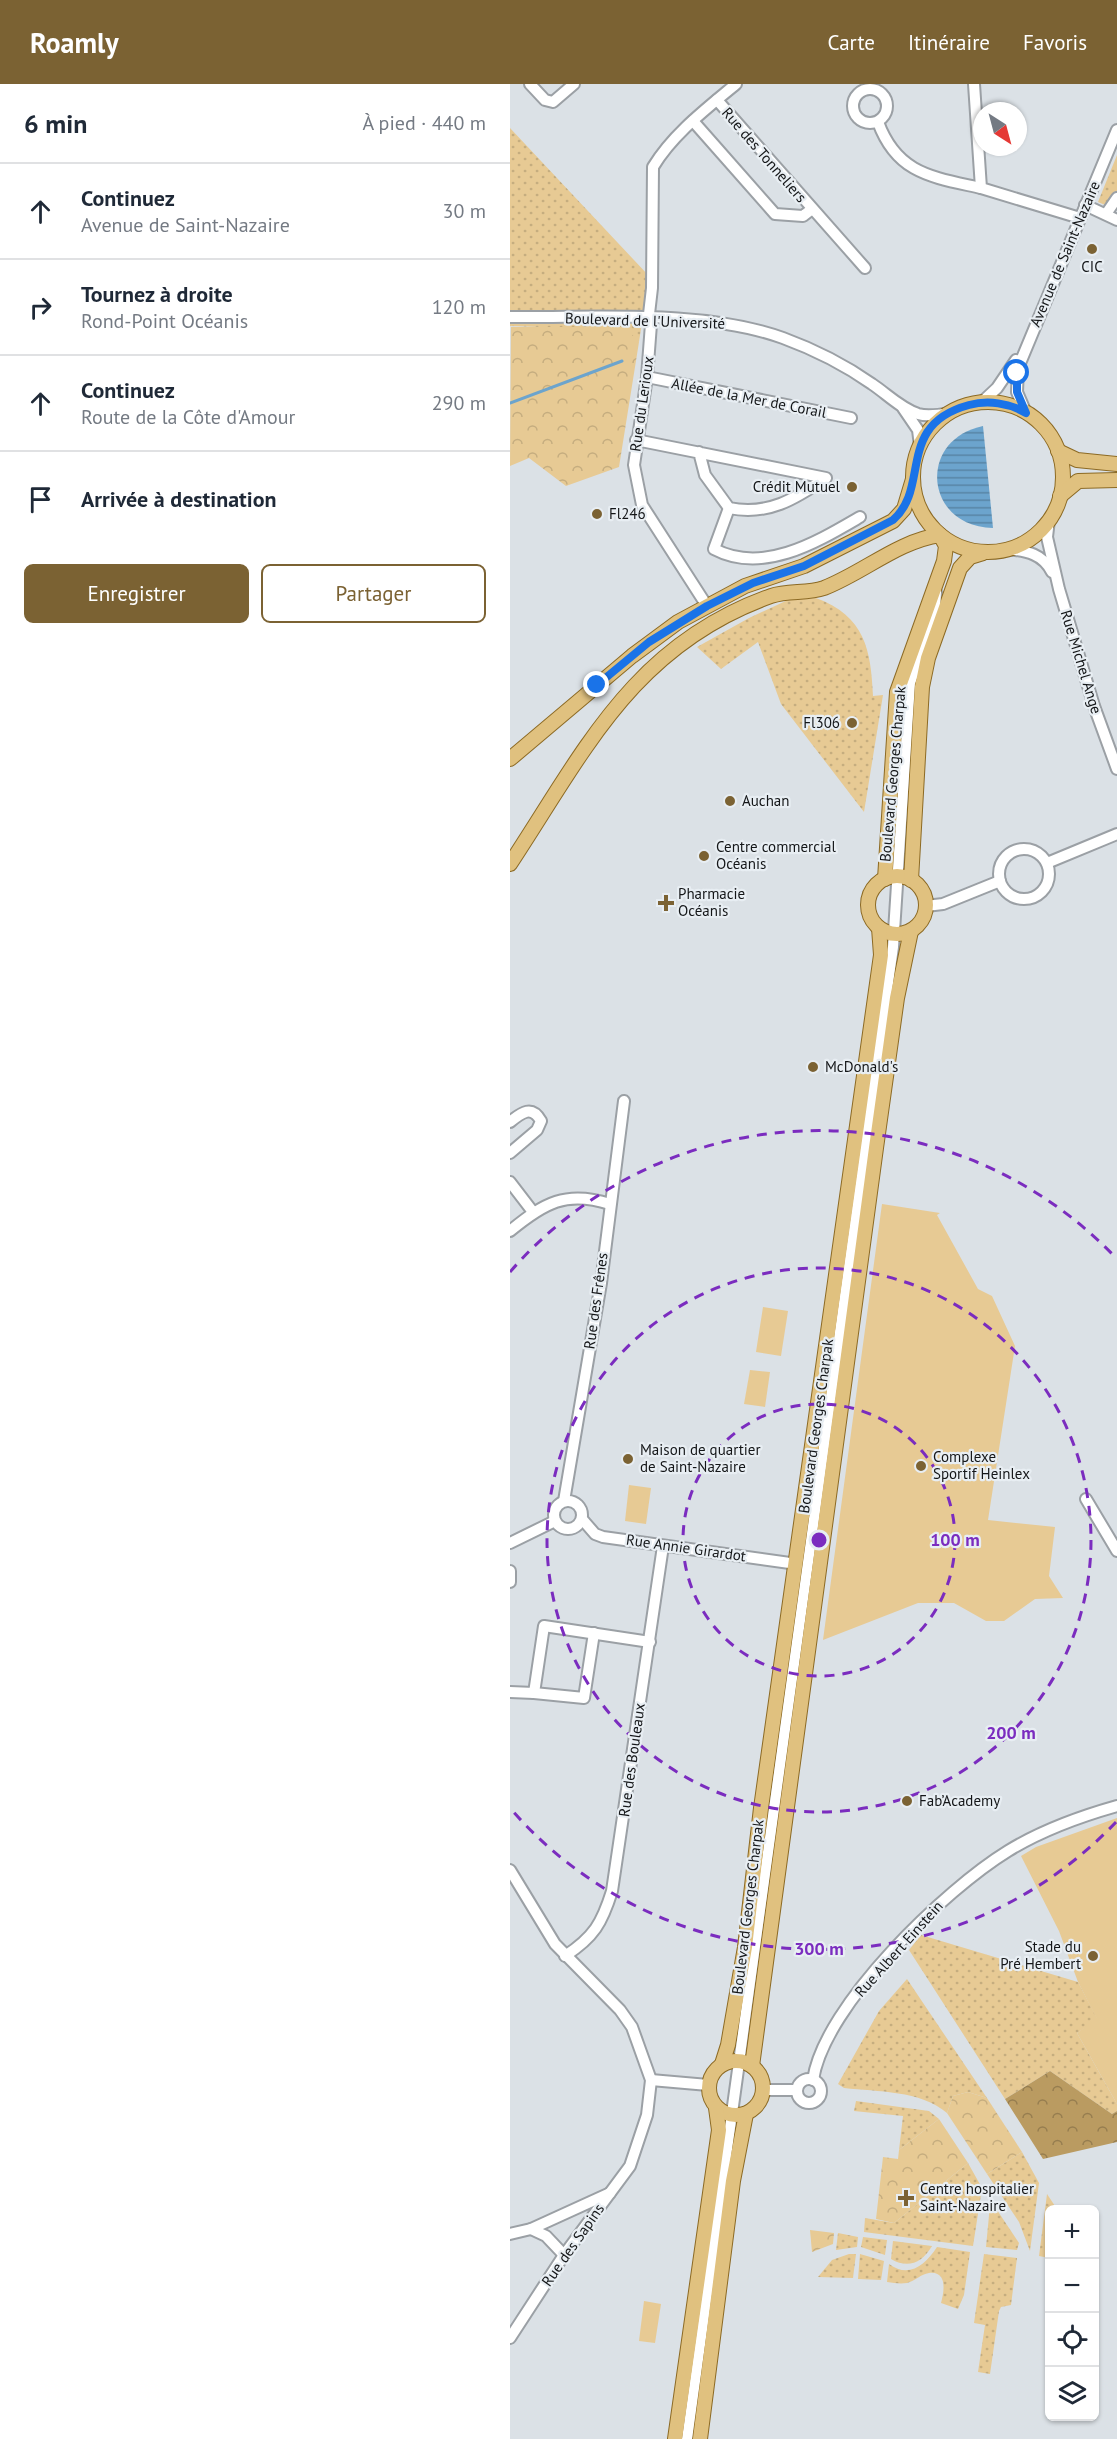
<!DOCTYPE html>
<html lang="fr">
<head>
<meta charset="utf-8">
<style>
	body { margin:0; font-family:"PT Sans",sans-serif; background:#f6f6f7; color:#1f2937 }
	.controls { position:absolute; right:18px; bottom:18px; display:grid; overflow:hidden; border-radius:9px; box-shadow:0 2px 4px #0004 }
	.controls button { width:54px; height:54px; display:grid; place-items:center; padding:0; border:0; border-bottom:2px solid #e0e1e3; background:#fff; color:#1f2937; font:30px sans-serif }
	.compass { position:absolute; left:463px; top:18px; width:54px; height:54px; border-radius:50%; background:#fff; box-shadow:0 2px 4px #0004; rotate:144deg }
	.stop { position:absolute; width:18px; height:18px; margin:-14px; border:4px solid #1a73e8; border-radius:50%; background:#fff }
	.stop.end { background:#1a73e8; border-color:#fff; box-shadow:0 2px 6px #0008 }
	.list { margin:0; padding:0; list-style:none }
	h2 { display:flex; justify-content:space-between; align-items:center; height:78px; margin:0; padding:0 24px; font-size:26px }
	h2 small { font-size:20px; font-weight:400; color:#747a83 }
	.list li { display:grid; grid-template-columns:39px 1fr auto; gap:18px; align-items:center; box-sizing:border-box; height:96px; padding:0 24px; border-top:2px solid #e0e1e3 }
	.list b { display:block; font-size:22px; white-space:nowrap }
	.list p { margin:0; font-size:20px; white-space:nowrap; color:#747a83 }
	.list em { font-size:20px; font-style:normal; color:#747a83 }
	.actions { display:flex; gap:12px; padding:18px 24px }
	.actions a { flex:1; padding:14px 0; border:2px solid #7b6233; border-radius:9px; text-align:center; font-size:21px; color:#7b6233 }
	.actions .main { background:#7b6233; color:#fff }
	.icon { flex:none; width:33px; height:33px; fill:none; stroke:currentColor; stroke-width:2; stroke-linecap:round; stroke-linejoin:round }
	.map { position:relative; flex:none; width:607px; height:2355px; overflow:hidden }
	header { display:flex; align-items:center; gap:36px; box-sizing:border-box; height:84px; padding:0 30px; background:#7b6233; color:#fff }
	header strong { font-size:28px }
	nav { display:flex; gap:33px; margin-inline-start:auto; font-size:21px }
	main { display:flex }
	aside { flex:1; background:#fff }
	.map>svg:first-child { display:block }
	.grass { fill:url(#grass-dots) }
	.forest { fill:url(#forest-crowns) }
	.park { fill:url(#park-crowns) }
	.pitch { fill:#e7ca94 }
	.water { fill:url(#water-rules) }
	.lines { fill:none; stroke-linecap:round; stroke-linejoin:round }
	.stream { stroke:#6ca4cd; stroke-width:3 }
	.minor-casing { stroke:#9ba0a5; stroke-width:14 }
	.major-casing { stroke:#8c6a24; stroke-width:16 }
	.minor { stroke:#fff; stroke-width:10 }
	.major { stroke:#e0c17f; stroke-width:14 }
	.route { stroke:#1a73e8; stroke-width:8 }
	.ring { fill:none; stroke:#7b2cbf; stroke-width:3; stroke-dasharray:10 8 }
	.poi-dot { fill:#7b6233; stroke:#e8eef3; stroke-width:2 }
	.labels { text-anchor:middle; stroke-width:4.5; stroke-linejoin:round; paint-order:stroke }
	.street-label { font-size:15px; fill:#141618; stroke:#e8eef3 }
	.poi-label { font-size:15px; fill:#141618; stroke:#e8eef3; text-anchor:start }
	.centre { fill:#7b2cbf; stroke:#e8eef3; stroke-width:3 }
	.ring-label { font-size:18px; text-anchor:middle; font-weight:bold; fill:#7b2cbf; stroke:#e8eef3; stroke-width:4.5; stroke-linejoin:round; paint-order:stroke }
</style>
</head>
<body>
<header>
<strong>Roamly</strong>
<nav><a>Carte</a><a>Itinéraire</a><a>Favoris</a></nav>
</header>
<main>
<aside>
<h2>6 min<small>À pied · 440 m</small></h2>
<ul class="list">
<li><svg class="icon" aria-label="ahead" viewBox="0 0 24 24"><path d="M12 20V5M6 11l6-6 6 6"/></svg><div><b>Continuez</b><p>Avenue de Saint-Nazaire</p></div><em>30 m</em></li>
<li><svg class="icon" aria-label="right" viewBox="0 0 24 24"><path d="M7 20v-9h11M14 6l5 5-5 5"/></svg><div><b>Tournez à droite</b><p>Rond-Point Océanis</p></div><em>120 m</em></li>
<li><svg class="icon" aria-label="ahead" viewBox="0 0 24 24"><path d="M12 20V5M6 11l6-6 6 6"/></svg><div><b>Continuez</b><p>Route de la Côte d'Amour</p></div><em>290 m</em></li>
<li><svg class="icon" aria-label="arrive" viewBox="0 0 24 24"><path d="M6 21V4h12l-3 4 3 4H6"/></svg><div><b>Arrivée à destination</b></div></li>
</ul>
<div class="actions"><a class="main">Enregistrer</a><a>Partager</a></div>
</aside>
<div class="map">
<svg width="607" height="2355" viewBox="0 0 607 2355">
	<defs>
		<pattern id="grass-dots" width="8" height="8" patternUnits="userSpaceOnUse" patternTransform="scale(1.5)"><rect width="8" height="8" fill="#e7ca94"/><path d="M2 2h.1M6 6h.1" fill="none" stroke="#c5ad7f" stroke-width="1.8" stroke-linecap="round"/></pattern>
		<pattern id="forest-crowns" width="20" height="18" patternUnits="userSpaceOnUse" patternTransform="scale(1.5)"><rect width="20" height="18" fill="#ba9b61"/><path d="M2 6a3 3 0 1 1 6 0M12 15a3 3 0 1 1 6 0" fill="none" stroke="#967d4f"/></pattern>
		<pattern id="park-crowns" width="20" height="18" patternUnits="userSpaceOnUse" patternTransform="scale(1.5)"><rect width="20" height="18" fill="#e7ca94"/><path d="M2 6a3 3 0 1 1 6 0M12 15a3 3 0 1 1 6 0" fill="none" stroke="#c5ad7f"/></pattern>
		<pattern id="water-rules" width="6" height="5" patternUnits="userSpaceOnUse" patternTransform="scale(1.5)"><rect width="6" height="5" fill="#6ca4cd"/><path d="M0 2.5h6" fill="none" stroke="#5885a5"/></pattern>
	</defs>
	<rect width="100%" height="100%" fill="#dbe1e6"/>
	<g class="grass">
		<polygon points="0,44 139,192 129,258 91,245 0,242"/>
		<polygon points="607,71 607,126 588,118"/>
		<path d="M306,514C355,532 361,566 363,612L373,611L354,728L271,620L248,558L211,585L187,563L239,534L280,515Z"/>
		<polygon points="411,1851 568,1898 588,1936 567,1949 607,2020 607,2027 602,2030 540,1987 495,2015 399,1866"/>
		<path d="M397,1895L477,2014L458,2008L443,2012L437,2029C410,2006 368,2008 334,2004L328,2000L369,1927Z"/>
		<polygon points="346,2017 419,2027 429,2035 389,2066 393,2032 344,2027"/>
		<polygon points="512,2068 529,2099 520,2167 509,2138 477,2090"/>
		<polygon points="458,2079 472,2104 463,2162 354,2148 355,2134 384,2139"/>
		<polygon points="537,2110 547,2125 540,2126 539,2174 529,2172"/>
		<polygon points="480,2121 485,2123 509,2159 507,2166 476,2163"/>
		<polygon points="328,2149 348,2153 347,2163 326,2166"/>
		<polygon points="353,2153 377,2156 375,2171 351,2163"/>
		<path d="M383,2157L422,2162C412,2179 398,2185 381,2175Z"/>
		<path d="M427,2163L460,2168L454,2211L448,2225L431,2219C434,2208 438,2187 419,2189C411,2190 405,2197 397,2199C390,2200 384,2199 377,2198L379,2180C399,2195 415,2181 427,2163Z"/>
		<polygon points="339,2170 346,2170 343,2194 308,2193 322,2176"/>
		<polygon points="350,2170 374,2177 371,2196 348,2195"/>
		<polygon points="474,2170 507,2174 501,2221 491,2223 489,2227 480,2290 468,2288 475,2241 464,2239"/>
	</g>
	<polygon class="forest" points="540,1987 602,2030 607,2027 607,2058 533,2075 495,2015"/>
	<g class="park">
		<polygon points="1,243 115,243 129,258 109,383 56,402 19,374 0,382"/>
		<polygon points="458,2008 477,2014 512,2068 477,2090 437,2029 443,2012"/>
		<polygon points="429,2035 458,2079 384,2139 366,2135 373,2073 388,2075 389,2066"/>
		<polygon points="300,2146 324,2149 323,2160 302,2168"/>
	</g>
	<g class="pitch">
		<polygon points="372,1120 430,1129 427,1131 468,1205 482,1212 505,1262 478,1436 545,1443 539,1492 553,1514 525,1515 494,1537 476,1537 444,1519 408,1519 313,1556"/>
		<polygon points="253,1223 278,1227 271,1272 246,1268"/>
		<polygon points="240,1286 260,1288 255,1323 234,1320"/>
		<polygon points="119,1401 141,1404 136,1440 115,1437"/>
		<polygon points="607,1734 607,2020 567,1949 587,1935 568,1898 549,1847 511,1772 526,1763"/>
		<polygon points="134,2217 151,2220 145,2259 129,2257"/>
	</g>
	<path class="water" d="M473,342L483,444C415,443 406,356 473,342Z"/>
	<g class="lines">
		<polyline class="stream" points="0,319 112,277"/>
		<defs>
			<g id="minor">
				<polyline points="20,0 35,16 43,18 64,0"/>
				<polyline points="464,0 471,104 570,134"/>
				<circle cx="360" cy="22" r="17"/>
				<polyline points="207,16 355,184"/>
				<polyline points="183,37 265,130 293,132 302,125"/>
				<path d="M368,38C387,90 422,93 471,104"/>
				<polyline points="575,121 607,136"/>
				<polyline points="596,130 607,114"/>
				<path d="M0,233C85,234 193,225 273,254C303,265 335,281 362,300C377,310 390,324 408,330C418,333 429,331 439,329"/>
				<polyline points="137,293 341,334"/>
				<polyline points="471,319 487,304 506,276"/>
				<polyline points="393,324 408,346 410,362"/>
				<polyline points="516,329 507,308 508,284 607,46"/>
				<path d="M126,356L316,394C285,415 258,432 219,424L195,391L189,368"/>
				<path d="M219,424L204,465C253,491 307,458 350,433"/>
				<polyline points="539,436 537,453 549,505 584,622 607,685"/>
				<path d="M498,465C517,467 533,470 542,488"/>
				<path d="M197,522L132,421L124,381L137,293L141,240L139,230L142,204L143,83C163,50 196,25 226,0"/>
				<circle cx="514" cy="790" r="25"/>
				<polyline points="537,779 607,750"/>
				<polyline points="416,822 433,820 490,797"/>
				<path d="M0,1038C12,1028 22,1021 31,1037L27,1046L0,1069"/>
				<polyline points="0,1098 23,1128"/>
				<path d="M0,1147C34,1119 56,1106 100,1120"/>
				<polyline points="576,1415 607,1467"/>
				<circle cx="58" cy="1431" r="14"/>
				<polyline points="54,1417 91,1199 114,1017"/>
				<polyline points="72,1435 85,1450 93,1453 287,1480"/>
				<polyline points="0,1459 45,1437"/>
				<polyline points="0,1487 0,1498"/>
				<polyline points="0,1608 24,1609 34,1542 140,1558"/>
				<polyline points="24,1609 74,1614 84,1549"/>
				<polyline points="0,1786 45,1860 110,1926 122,1943 141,1996 137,2031 120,2082 54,2171 0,2254"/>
				<path d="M55,1872C84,1853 92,1839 102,1807L153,1462"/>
				<circle cx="299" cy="2007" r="12"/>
				<polyline points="141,1996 198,2001"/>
				<path d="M303,1996C314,1921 436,1805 498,1767C532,1746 568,1733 607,1722"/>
				<polyline points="253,2006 287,2006"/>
				<polyline points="21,2145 36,2152 54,2171"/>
				<polyline points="0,2150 21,2145 100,2109"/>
				<polyline points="177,2355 383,863 400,599 425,528 426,508"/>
			</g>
			<g id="major">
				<circle cx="478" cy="393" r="75"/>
				<polyline points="548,367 567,376 607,380"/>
				<polyline points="550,412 568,397 607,396"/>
				<polyline points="0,675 122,572 168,538 235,502 294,482 383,437 394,425 403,395"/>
				<path d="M0,780C74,668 123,561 261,512C278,506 297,510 314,504C353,489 388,457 430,451L436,462L434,477L387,608L375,795"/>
				<circle cx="387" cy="821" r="29"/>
				<polyline points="401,796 412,603 418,574 450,484 460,473 473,469"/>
				<circle cx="226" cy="2004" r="27"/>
				<polyline points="212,1980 218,1961 235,1863 251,1724 371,871 369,844"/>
				<polyline points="242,1982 366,1064 387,914 401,847"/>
				<polyline points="165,2355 209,2046 206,2024"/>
				<polyline points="190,2355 223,2097 236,2030"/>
			</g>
		</defs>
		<use href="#minor" class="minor-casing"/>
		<use href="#major" class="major-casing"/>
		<use href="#minor" class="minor"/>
		<use href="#major" class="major"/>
	</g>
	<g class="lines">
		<path class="route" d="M87,601L139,558L197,522L243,499L294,482L383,436C421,403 385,341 459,321C478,316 499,319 516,329L507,308V289"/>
	</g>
	<g class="ring">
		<circle cx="309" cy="1456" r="136"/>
		<circle cx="309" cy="1456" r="272"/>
		<path d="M606 1738A409 409 0 0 1 0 1724M0 1188A409 409 0 0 1 606 1174"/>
	</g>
	<g class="poi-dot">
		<circle cx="582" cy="165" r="6"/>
		<circle cx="342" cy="403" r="6"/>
		<circle cx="87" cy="430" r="6"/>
		<circle cx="342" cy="639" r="6"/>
		<circle cx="220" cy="717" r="6"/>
		<circle cx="194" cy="772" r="6"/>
		<path d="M153 810h6v6h6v6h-6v6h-6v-6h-6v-6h6z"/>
		<circle cx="303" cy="983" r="6"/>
		<circle cx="118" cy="1375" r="6"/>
		<circle cx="411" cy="1382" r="6"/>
		<circle cx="397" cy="1717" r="6"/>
		<circle cx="583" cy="1872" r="6"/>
		<path d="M393 2105h6v6h6v6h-6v6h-6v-6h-6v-6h6z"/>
	</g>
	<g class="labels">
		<g class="street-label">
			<text transform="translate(254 71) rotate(49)" y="5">Rue des Tonneliers</text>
			<text transform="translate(555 170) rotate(-67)" y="5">Avenue de Saint-Nazaire</text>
			<text transform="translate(135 237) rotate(2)" y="5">Boulevard de l'Université</text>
			<text transform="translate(239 314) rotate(11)" y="5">Allée de la Mer de Corail</text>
			<text transform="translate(132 320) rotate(-82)" y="5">Rue du Lerioux</text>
			<text transform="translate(571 578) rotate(73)" y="5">Rue Michel Ange</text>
			<text transform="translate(383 690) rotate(-85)" y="5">Boulevard Georges Charpak</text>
			<text transform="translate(86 1217) rotate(-82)" y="5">Rue des Frênes</text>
			<text transform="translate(306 1342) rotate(-82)" y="5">Boulevard Georges Charpak</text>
			<text transform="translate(176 1464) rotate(8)" y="5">Rue Annie Girardot</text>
			<text transform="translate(122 1676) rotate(-82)" y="5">Rue des Bouleaux</text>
			<text transform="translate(238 1823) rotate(-83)" y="5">Boulevard Georges Charpak</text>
			<text transform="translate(389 1865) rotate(-48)" y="5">Rue Albert Einstein</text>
			<text transform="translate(63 2161) rotate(-55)" y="5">Rue des Sapins</text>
		</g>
		<g class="poi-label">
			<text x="582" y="188" text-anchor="middle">CIC</text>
			<text x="330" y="408" text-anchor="end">Crédit Mutuel</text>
			<text x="99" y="435">Fl246</text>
			<text x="330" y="644" text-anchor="end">Fl306</text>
			<text x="232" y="722">Auchan</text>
			<text x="206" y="768">Centre commercial<tspan x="206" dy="17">Océanis</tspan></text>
			<text x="168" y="815">Pharmacie<tspan x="168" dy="17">Océanis</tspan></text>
			<text x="315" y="988">McDonald's</text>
			<text x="130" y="1371">Maison de quartier<tspan x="130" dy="17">de Saint-Nazaire</tspan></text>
			<text x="423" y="1378">Complexe<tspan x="423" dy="17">Sportif Heinlex</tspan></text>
			<text x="409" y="1722">Fab’Academy</text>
			<text x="571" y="1868" text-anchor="end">Stade du<tspan x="571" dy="17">Pré Hembert</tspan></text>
			<text x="410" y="2110">Centre hospitalier<tspan x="410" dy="17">Saint-Nazaire</tspan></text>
		</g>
	</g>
	<circle cx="309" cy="1456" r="9" class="centre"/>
	<g class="ring-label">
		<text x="445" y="1462">100 m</text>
		<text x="501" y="1655">200 m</text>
		<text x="309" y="1871">300 m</text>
	</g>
</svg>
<div class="controls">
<button>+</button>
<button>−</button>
<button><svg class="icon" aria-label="locate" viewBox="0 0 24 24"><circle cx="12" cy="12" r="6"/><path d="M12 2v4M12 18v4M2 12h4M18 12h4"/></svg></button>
<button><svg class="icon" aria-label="layers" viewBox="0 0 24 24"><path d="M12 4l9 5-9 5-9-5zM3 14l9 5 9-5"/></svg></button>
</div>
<svg class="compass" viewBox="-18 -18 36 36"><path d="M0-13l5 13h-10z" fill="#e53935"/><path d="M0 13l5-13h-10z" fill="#747a83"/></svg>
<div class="stop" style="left:507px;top:289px"></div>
<div class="stop end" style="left:87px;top:601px"></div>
</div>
</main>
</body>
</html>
